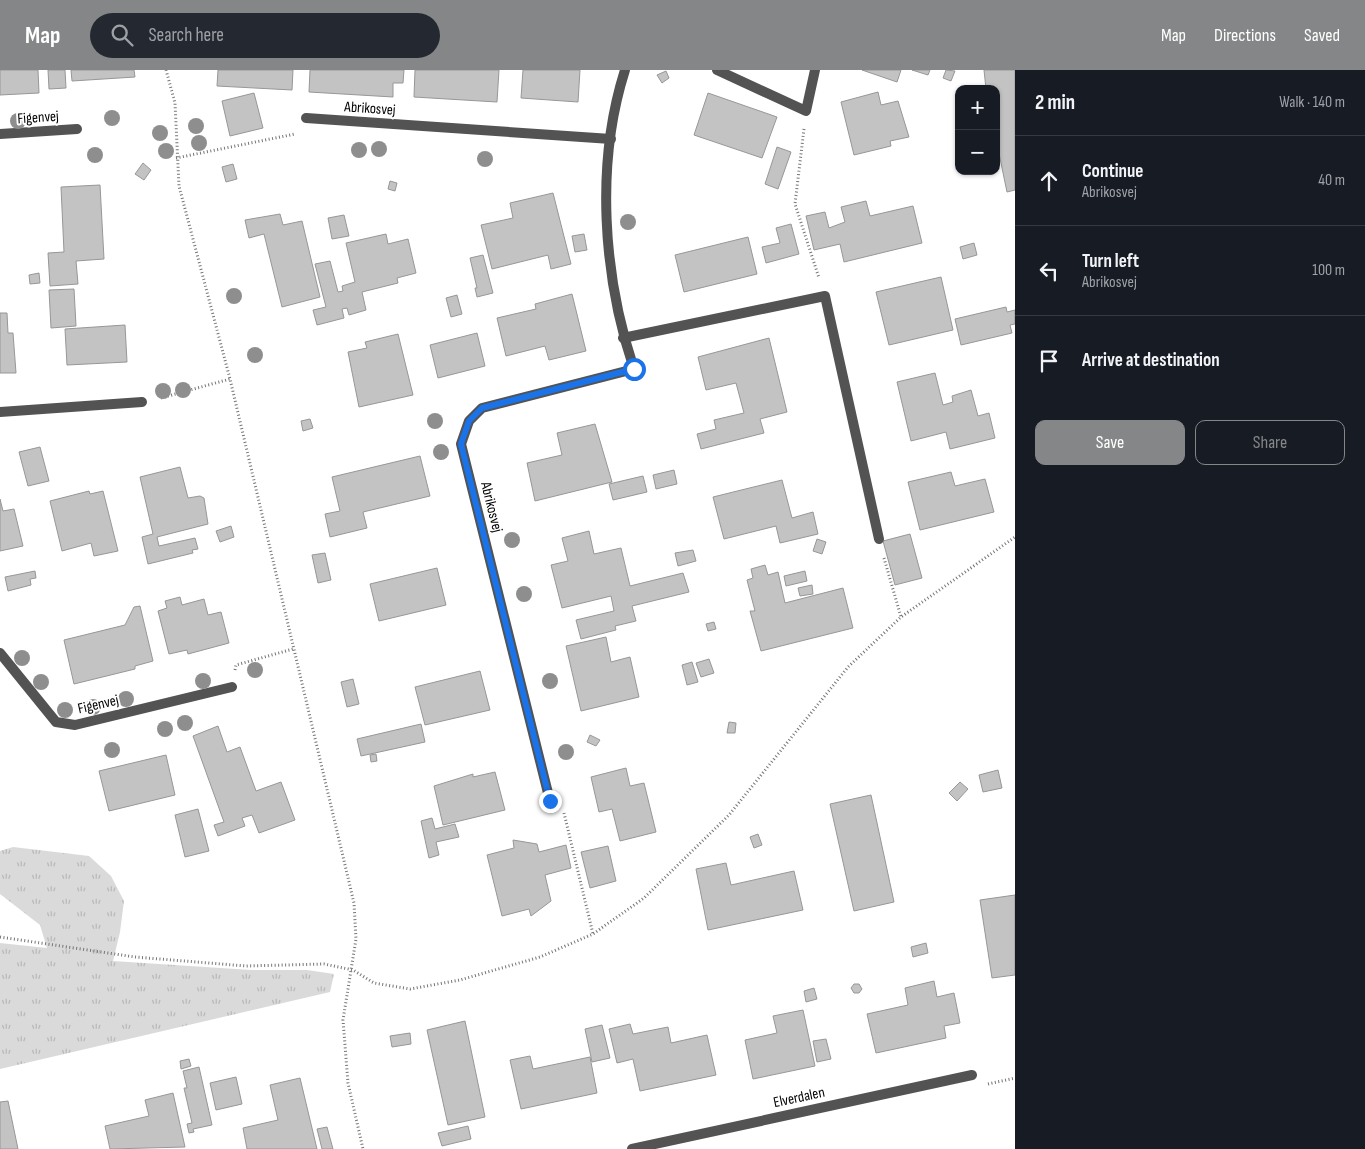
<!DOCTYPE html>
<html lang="en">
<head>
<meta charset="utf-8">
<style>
	body { margin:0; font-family:"Sofia Sans Condensed",sans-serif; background:#242831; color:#f1f3f6 }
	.controls { position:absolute; right:15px; top:15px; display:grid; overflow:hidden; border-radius:10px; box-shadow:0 1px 4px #0004 }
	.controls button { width:45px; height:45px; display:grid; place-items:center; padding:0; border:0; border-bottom:1px solid #363941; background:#171b24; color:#f1f3f6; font:25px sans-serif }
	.stop { position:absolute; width:15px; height:15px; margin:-11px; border:4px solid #1a73e8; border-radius:50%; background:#fff }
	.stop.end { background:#1a73e8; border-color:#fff; box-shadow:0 1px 5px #0008 }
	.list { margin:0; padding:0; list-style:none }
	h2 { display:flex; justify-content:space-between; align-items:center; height:65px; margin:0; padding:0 20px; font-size:21px }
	h2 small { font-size:16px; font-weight:400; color:#9ea1a6 }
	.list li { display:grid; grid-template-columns:32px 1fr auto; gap:15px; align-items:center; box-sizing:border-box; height:90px; padding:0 20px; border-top:1px solid #363941 }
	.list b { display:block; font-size:19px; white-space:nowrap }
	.list p { margin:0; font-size:16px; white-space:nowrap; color:#9ea1a6 }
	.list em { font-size:16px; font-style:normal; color:#9ea1a6 }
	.actions { display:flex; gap:10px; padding:15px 20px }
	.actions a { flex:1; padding:11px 0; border:1px solid #858687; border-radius:10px; text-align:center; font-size:18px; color:#858687 }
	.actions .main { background:#858687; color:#fff }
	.icon { flex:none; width:28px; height:28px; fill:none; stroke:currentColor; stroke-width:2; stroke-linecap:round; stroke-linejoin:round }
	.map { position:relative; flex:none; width:1015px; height:1079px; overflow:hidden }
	header { display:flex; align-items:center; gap:30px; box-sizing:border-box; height:70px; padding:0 25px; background:#858687; color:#fff }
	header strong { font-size:24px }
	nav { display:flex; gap:28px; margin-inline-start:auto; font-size:18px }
	.search { width:350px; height:45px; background:#242831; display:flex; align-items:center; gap:12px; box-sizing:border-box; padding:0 18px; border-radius:28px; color:#9ea1a6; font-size:19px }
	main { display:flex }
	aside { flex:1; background:#171b24 }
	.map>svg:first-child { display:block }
	.grass { fill:url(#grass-tufts) }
	.building { fill:#c3c3c3; stroke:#979797 }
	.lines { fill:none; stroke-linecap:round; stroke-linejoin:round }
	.path { stroke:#757575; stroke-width:3; stroke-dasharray:1 2.5; stroke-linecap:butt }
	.street { stroke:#535353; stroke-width:10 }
	.tree { fill:#8e8e8e }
	.route { stroke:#1a73e8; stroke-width:6 }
	.labels { text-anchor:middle; stroke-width:4; stroke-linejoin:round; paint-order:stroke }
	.street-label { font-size:15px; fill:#000; stroke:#fff }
</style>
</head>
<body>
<header>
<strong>Map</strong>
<div class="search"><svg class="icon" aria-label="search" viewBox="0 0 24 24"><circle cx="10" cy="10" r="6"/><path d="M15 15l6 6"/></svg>Search here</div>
<nav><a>Map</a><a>Directions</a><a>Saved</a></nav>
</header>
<main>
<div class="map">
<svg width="1015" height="1079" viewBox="0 0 1015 1079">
	<defs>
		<pattern id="grass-tufts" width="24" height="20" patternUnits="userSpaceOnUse" patternTransform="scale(1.25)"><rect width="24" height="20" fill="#dadada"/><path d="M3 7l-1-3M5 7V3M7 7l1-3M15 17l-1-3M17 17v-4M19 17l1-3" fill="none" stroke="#b9b9b9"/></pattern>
	</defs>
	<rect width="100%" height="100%" fill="#fff"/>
	<polygon class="grass" points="13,777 89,786 111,806 124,831 120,862 113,891 251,900 307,900 334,904 330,922 0,999 0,873 47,878 40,855 0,824 0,781"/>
	<g class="building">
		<polygon points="0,0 38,0 39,23 0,25"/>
		<polygon points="48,0 65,0 66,18 49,19"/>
		<polygon points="71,0 134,0 135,7 72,11"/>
		<polygon points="218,0 293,0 292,20 217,16"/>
		<polygon points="310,0 404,0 403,13 393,13 393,27 309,22"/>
		<polygon points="415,0 499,0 497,32 414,27"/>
		<polygon points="523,0 580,0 578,32 521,28"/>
		<polygon points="862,0 901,0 897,12"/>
		<polygon points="912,0 930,0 928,5"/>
		<polygon points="946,0 955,1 951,11 943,8"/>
		<polygon points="984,0 1015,0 1015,120 1007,122 996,69 996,19 986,19"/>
		<polygon points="666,1 669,8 662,13 657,5"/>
		<polygon points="878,22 881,35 898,31 909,67 890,71 891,76 854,85 841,32"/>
		<polygon points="254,23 263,58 230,66 222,31"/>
		<polygon points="708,23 777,47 762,88 694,65"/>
		<polygon points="777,77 791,82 778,119 765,114"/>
		<polygon points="143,93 151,100 144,110 135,104"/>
		<polygon points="233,94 237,109 226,112 222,97"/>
		<polygon points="390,111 397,113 395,121 388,119"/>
		<polygon points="100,115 104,189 76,191 78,214 50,216 48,183 64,182 61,117"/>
		<polygon points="553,123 571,194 551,199 548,185 492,199 481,155 513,148 510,133"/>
		<polygon points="866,131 870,146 913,136 922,173 844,192 840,174 814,180 806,146 825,142 829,158 845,152 841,137"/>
		<polygon points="280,144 283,155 302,151 320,227 282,237 264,164 249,168 245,150"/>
		<polygon points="344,145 349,166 332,169 328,148"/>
		<polygon points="791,154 799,184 766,193 762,177 780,173 776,158"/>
		<polygon points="386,164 388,174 408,169 416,203 397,208 398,213 362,222 366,240 349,245 347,238 342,239 344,248 317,255 313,240 326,237 315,194 330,191 338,222 343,221 342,216 355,212 346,173"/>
		<polygon points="584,164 587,180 575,182 572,166"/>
		<polygon points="748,167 757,204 684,222 675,185"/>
		<polygon points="974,173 977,185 963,189 960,177"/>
		<polygon points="483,185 493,223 477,227 475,218 477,218 470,188"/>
		<polygon points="39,203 40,213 30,214 29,205"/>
		<polygon points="941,207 953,260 889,275 876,222"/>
		<polygon points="74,219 76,256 51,258 49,220"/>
		<polygon points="572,224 586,281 549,290 545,276 506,286 497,248 536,239 535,234"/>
		<polygon points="457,225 462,244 451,247 446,228"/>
		<polygon points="1006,237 1007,242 1015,240 1015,254 1010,255 1012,263 961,275 955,249"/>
		<polygon points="0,243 7,243 8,263 13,263 16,303 0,303"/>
		<polygon points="125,255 127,292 67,295 65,259"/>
		<polygon points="477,263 485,296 438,308 430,275"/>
		<polygon points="398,264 413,325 359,337 348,282 367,278 365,272"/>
		<polygon points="769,268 787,342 760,349 764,363 701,379 697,364 716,359 714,350 744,343 736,313 706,320 698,287"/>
		<polygon points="935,303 943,335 953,332 952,326 971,320 978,346 989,343 995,368 950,379 946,362 911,371 897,312"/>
		<polygon points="310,349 313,358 303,361 301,351"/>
		<polygon points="595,354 612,412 535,431 527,393 562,385 557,363"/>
		<polygon points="40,377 49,411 28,416 19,382"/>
		<polygon points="420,386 430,426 363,442 367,458 330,467 325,444 340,441 332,407"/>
		<polygon points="180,397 188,428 200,426 204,428 208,454 157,467 159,476 195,468 198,479 192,480 193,483 148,494 142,467 153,464 140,407"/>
		<polygon points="674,400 677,414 656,419 653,405"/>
		<polygon points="951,402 955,416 985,409 994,442 920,460 908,412"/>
		<polygon points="643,406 647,422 613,430 609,414"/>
		<polygon points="782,410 792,448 813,442 818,464 780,473 776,456 724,469 713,427"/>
		<polygon points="89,421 90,424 103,421 118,481 94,486 91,473 62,481 50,431"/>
		<polygon points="0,429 3,441 14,439 23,476 0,481"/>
		<polygon points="231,456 234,467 220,472 216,461"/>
		<polygon points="589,461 594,484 621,478 630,516 683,503 689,522 632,536 636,551 615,556 616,560 581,569 576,550 614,541 611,526 562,538 551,495 568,491 562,468"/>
		<polygon points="910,464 922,508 895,515 883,471"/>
		<polygon points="817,469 826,472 822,484 813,481"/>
		<polygon points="693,480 696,491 678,496 675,483"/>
		<polygon points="325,483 331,510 318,513 312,485"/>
		<polygon points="765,495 768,505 778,502 785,533 843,518 853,558 761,581 750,541 755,541 747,510 753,508 751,499"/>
		<polygon points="437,498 446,535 379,551 370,514"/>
		<polygon points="35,501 36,508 30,509 31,515 8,521 5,507"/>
		<polygon points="805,501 807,511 786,516 784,506"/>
		<polygon points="812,515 813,524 800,526 798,518"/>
		<polygon points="180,527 182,535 204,529 208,545 221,542 229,573 188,584 187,580 169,584 158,541 167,538 165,531"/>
		<polygon points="140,536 153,591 135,596 135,599 74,614 64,570 125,555 134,537"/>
		<polygon points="714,552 716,559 708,561 706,554"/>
		<polygon points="606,567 611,592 630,587 639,627 581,641 566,576"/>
		<polygon points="709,589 714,603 701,607 696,593"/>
		<polygon points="692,592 698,612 687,615 682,595"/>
		<polygon points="480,601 490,640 425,655 415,617"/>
		<polygon points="353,609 359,634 347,637 341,612"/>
		<polygon points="729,652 736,653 735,663 727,663"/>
		<polygon points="421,654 425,672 361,686 357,669"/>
		<polygon points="218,656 227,682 240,677 256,721 281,712 295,750 259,763 252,745 242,748 245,756 218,766 214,755 224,752 193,666"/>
		<polygon points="590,665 600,670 596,676 587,672"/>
		<polygon points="376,684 377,691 371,692 370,685"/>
		<polygon points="166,685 175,725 109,741 99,701"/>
		<polygon points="626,698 630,716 644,713 656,762 620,771 612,739 599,742 591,707"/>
		<polygon points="998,700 1002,718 983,722 979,705"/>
		<polygon points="495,702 505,740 443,755 434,716 473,704 473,707"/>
		<polygon points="960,712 968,719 957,731 949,723"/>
		<polygon points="871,725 894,832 854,841 830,734"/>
		<polygon points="198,739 209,781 185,787 175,745"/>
		<polygon points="432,748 435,759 455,754 459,767 436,772 439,785 429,788 421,751"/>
		<polygon points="758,764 762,775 754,778 750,767"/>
		<polygon points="513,770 537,774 539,782 566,775 571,798 545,805 551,831 531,846 529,839 502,846 487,785 514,778"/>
		<polygon points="608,776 616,811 590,818 581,782"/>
		<polygon points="726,793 731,815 794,801 803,840 708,860 696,799"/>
		<polygon points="1015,825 1015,905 992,908 980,830"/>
		<polygon points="926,873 928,883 913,887 911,877"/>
		<polygon points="934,911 937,927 954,923 960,953 944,956 946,968 876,983 867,944 908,935 905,918"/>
		<polygon points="854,914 859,914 862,919 859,923 854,923 851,918"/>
		<polygon points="814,918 817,929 806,932 804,921"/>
		<polygon points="803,940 815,996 753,1009 745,970 777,963 773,946"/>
		<polygon points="465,951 485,1047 448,1055 427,960"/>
		<polygon points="630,954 633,964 668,957 671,973 707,965 716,1005 640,1021 633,989 617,993 609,959"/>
		<polygon points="602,955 610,988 592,992 585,959"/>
		<polygon points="410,963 411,974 392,977 390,966"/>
		<polygon points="826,969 831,989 817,992 813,971"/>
		<polygon points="530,986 533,999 590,987 597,1023 521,1039 510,990"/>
		<polygon points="189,989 191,996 181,999 180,991"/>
		<polygon points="199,997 212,1055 193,1059 194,1062 189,1063 187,1054 192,1053 184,1018 187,1018 183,1001"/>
		<polygon points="236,1007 242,1034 216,1040 210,1013"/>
		<polygon points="300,1008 317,1079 247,1079 243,1058 278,1050 270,1015"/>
		<polygon points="173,1023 185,1077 110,1079 105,1056 149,1046 145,1030"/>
		<polygon points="8,1031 18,1079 0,1079 0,1032"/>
		<polygon points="468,1056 471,1069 442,1076 438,1063"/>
		<polygon points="327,1057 333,1079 322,1079 317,1059"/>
	</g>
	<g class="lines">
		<g class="path">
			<polyline points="166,0 175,33 179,116 230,309 354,833 356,869 343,950 348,1013 363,1079"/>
			<polyline points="804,59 795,134 819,208"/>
			<polyline points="176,88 295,64"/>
			<polyline points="161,328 230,309"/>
			<polyline points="884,488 901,547"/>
			<polyline points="235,600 236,595 293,579"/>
			<polyline points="564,743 593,864"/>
			<polyline points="0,867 135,887 246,896 324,894 353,900 374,913 410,919 460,910 540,887 593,864 644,828 729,745 848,597 901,547 1015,467"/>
			<polyline points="988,1014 1015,1008"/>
		</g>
		<g class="street">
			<polyline points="717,0 806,41 815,0"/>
			<polyline points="306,48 611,69"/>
			<polyline points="0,64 77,59"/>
			<polyline points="623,268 825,226 879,469"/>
			<polyline points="0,342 142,332"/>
			<polyline points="0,583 56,652 75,655 232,617"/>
			<path d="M550,731L461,374L469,351L482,338L634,299C603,206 595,94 625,0"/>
			<polyline points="632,1079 972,1005"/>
		</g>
	</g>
	<g class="tree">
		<circle cx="112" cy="48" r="8"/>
		<circle cx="18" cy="51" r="8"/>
		<circle cx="196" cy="56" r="8"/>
		<circle cx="160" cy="63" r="8"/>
		<circle cx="199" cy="73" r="8"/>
		<circle cx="379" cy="79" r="8"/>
		<circle cx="359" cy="80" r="8"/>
		<circle cx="166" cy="81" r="8"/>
		<circle cx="95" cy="85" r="8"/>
		<circle cx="485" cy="89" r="8"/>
		<circle cx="628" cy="152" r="8"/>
		<circle cx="234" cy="226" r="8"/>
		<circle cx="255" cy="285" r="8"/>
		<circle cx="183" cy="320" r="8"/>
		<circle cx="163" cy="321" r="8"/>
		<circle cx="435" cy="351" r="8"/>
		<circle cx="441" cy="382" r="8"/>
		<circle cx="512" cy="470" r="8"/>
		<circle cx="524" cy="524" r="8"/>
		<circle cx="22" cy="588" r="8"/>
		<circle cx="255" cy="600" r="8"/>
		<circle cx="203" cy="611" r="8"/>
		<circle cx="550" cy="611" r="8"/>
		<circle cx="41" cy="612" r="8"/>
		<circle cx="126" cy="629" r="8"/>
		<circle cx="93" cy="637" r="8"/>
		<circle cx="65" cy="640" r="8"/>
		<circle cx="185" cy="653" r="8"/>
		<circle cx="165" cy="659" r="8"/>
		<circle cx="112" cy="680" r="8"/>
		<circle cx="566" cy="682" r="8"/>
	</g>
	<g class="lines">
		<polyline class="route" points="550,731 461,374 469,351 482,338 634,299"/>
	</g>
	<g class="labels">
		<g class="street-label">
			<text transform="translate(370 38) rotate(4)" y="5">Abrikosvej</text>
			<text transform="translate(38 47) rotate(-4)" y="5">Figenvej</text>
			<text transform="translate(492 437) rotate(76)" y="5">Abrikosvej</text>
			<text transform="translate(98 634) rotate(-13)" y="5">Figenvej</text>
			<text transform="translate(799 1027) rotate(-12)" y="5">Elverdalen</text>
		</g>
	</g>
</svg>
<div class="controls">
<button>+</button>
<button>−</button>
</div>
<div class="stop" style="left:634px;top:299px"></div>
<div class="stop end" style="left:550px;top:731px"></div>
</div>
<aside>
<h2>2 min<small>Walk · 140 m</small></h2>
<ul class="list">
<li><svg class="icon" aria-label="ahead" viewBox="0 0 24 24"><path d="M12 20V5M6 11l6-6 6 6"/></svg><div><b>Continue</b><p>Abrikosvej</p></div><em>40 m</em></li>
<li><svg class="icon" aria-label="left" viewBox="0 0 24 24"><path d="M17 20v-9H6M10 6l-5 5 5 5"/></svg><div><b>Turn left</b><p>Abrikosvej</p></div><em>100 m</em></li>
<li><svg class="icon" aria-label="arrive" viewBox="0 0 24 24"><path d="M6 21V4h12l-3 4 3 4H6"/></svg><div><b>Arrive at destination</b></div></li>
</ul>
<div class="actions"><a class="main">Save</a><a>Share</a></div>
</aside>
</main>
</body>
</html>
